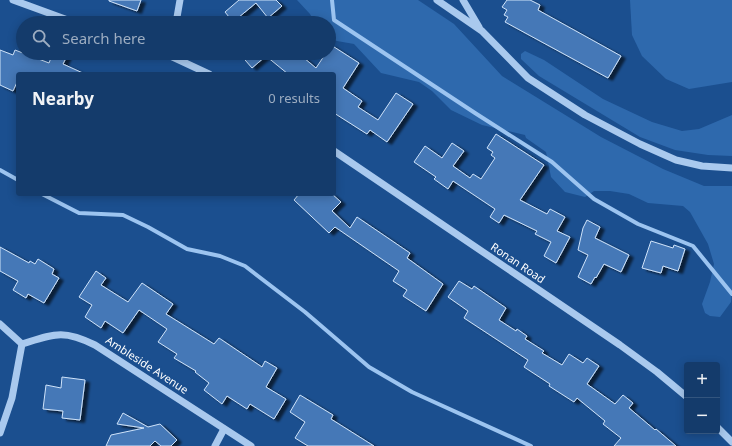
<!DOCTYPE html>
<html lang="en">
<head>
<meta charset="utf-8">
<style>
	body { margin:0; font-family:"Noto Sans",sans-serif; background:#1d4271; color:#f1f3f6 }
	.controls { position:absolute; right:12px; bottom:12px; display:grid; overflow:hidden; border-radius:4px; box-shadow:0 2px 10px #0003 }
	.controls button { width:36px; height:36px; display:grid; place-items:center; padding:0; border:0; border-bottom:1px solid #33557e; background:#143b6b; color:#f1f3f6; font:20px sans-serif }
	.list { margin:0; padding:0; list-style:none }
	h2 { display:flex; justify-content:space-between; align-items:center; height:52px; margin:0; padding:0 16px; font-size:17px }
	h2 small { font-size:13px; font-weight:400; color:#9dadc1 }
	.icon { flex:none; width:22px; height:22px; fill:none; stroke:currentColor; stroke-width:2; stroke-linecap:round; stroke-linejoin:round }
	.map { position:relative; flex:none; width:732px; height:446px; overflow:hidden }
	.search { position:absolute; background:#143b6b; box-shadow:0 2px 10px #0003; left:16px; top:16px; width:320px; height:44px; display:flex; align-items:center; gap:10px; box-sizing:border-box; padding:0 14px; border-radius:22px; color:#9dadc1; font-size:15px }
	.panel { position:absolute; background:#143b6b; box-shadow:0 2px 10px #0003; left:16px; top:72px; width:320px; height:124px; border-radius:4px }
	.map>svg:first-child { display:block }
	.green { fill:#2e69ad }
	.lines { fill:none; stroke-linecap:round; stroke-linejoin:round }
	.stream { stroke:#9cc4f0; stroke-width:4 }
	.building { fill:#4478b7; stroke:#cfe3fa; filter:url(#shadow) }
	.minor { stroke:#a9c9ee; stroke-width:7 }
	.labels { text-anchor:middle; stroke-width:4; stroke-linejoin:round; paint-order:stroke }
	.street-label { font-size:11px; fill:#fff; stroke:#1b4f8f }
</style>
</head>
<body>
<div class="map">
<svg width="732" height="446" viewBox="0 0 732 446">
	<defs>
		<filter id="shadow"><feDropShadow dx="4.5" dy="2.5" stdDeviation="1" flood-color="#0009"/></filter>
	</defs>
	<rect width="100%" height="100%" fill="#1b4f8f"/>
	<g class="green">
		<polygon points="297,0 418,0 454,24 502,76 601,137 663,169 704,186 732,186 732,290 731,302 720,317 710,316 705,313 702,304 710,282 714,264 708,244 690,212 683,206 648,203 629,194 610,191 594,191 585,197 565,192 551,177 546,152 526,138 525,135 482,125 451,110 432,91 419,82 381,73 354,44 337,41 329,38 329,23 315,23 310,14"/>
		<polygon points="630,0 732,0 732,82 689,89 666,79 642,56 632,35"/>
		<polygon points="525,51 544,60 603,99 652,122 682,131 699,129 732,115 732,156 708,155 675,150 640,137 539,76 521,59 521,54"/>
	</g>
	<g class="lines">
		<g class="stream">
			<polyline points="332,0 334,20 475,113 552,162 594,199 638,224 693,246 732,294"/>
			<polyline points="0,170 18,180"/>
			<polyline points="42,194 79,213 123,215 148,227 187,249 220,256 245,266 305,312 369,367 412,392 531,446"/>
		</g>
	</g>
	<g class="building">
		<polygon points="109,0 141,0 137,11 109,1"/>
		<polygon points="239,0 276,0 282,6 268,18 256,3 233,22 225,12"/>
		<polygon points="507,0 530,0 540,5 538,10 621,56 608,78 505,22 508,17 504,15 507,10 502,7"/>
		<polygon points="331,45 359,63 343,88 362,101 358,107 378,120 396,93 413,104 387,142 370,130 367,134 334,113 334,74 288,74 266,56 252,68 239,53 298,53 316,68 326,53 329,53 329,49"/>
		<polygon points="0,50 13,55 15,50 49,63 53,53 59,53 67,56 63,64 85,74 18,74 18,80 13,91 0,85"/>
		<polygon points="496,134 544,165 520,200 547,214 550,209 565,217 557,231 570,237 556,263 544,256 551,242 535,234 537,231 504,215 499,223 490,217 495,209 453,181 448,189 434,179 436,177 414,162 425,146 442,158 452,143 464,151 453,166 470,178 473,174 481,179 495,158 491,155 493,152 487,148"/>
		<polygon points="299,194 332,194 341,202 332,211 350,228 357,217 410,253 407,258 443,284 426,311 403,296 407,290 393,281 399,271 335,227 329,233 294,200"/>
		<polygon points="587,220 600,227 595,238 629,255 621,272 604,264 596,278 595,277 591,284 578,277 588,255 578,250 583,228"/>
		<polygon points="651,241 673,248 674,245 685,249 678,271 663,266 661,273 642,268"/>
		<polygon points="0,247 29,263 30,261 35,264 38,259 54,269 52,274 59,278 44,303 28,294 26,298 13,290 18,281 0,271"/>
		<polygon points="96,271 106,278 101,285 128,302 142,283 173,304 166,314 214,344 219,338 262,367 265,361 277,368 266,387 286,399 274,419 250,404 247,409 227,396 222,404 204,390 209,383 195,372 196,371 174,358 177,354 158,342 167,329 139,310 123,333 105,321 101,328 85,317 92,305 79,297"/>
		<polygon points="459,281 472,289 474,286 506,308 499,320 516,331 517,329 527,336 525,339 544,351 542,353 562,365 569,354 583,363 587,358 599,366 587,384 615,404 623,395 633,403 629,408 655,430 656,429 676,446 614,446 621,438 603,424 605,421 577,398 574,402 549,386 550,384 524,367 528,360 464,318 468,311 448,297"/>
		<polygon points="62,377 85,380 80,420 62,418 63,411 43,409 46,385 61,388"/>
		<polygon points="300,395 333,415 331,419 374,446 308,446 295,438 305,422 290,412"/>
		<polygon points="123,413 148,427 160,424 177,440 171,446 161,446 155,441 150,446 106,446 111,435 144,428 117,424"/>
	</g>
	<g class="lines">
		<g class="minor">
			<polyline points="13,0 76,23"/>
			<polyline points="437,0 482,31 528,78 585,115 640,144 676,160 702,166 732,168"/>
			<polyline points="463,0 479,27"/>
			<polyline points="176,23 180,0"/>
			<polyline points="164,53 209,74"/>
			<polyline points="334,151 620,345 657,372 687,397"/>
			<polyline points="0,324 22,344"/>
			<path d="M22,344C54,334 63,329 95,345L251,446"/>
			<polyline points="717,427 732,442"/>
			<polyline points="0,433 12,398 22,344"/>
			<polyline points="215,446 224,429"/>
		</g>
	</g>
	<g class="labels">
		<g class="street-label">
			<text transform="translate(518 263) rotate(34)" y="4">Ronan Road</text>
			<text transform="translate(147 365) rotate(33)" y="4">Ambleside Avenue</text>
		</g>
	</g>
</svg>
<div class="controls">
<button>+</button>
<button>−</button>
</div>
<div class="search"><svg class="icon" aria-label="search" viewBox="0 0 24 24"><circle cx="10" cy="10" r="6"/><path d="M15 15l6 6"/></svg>Search here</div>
<section class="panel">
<h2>Nearby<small>0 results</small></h2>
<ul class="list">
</ul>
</section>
</div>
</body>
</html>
